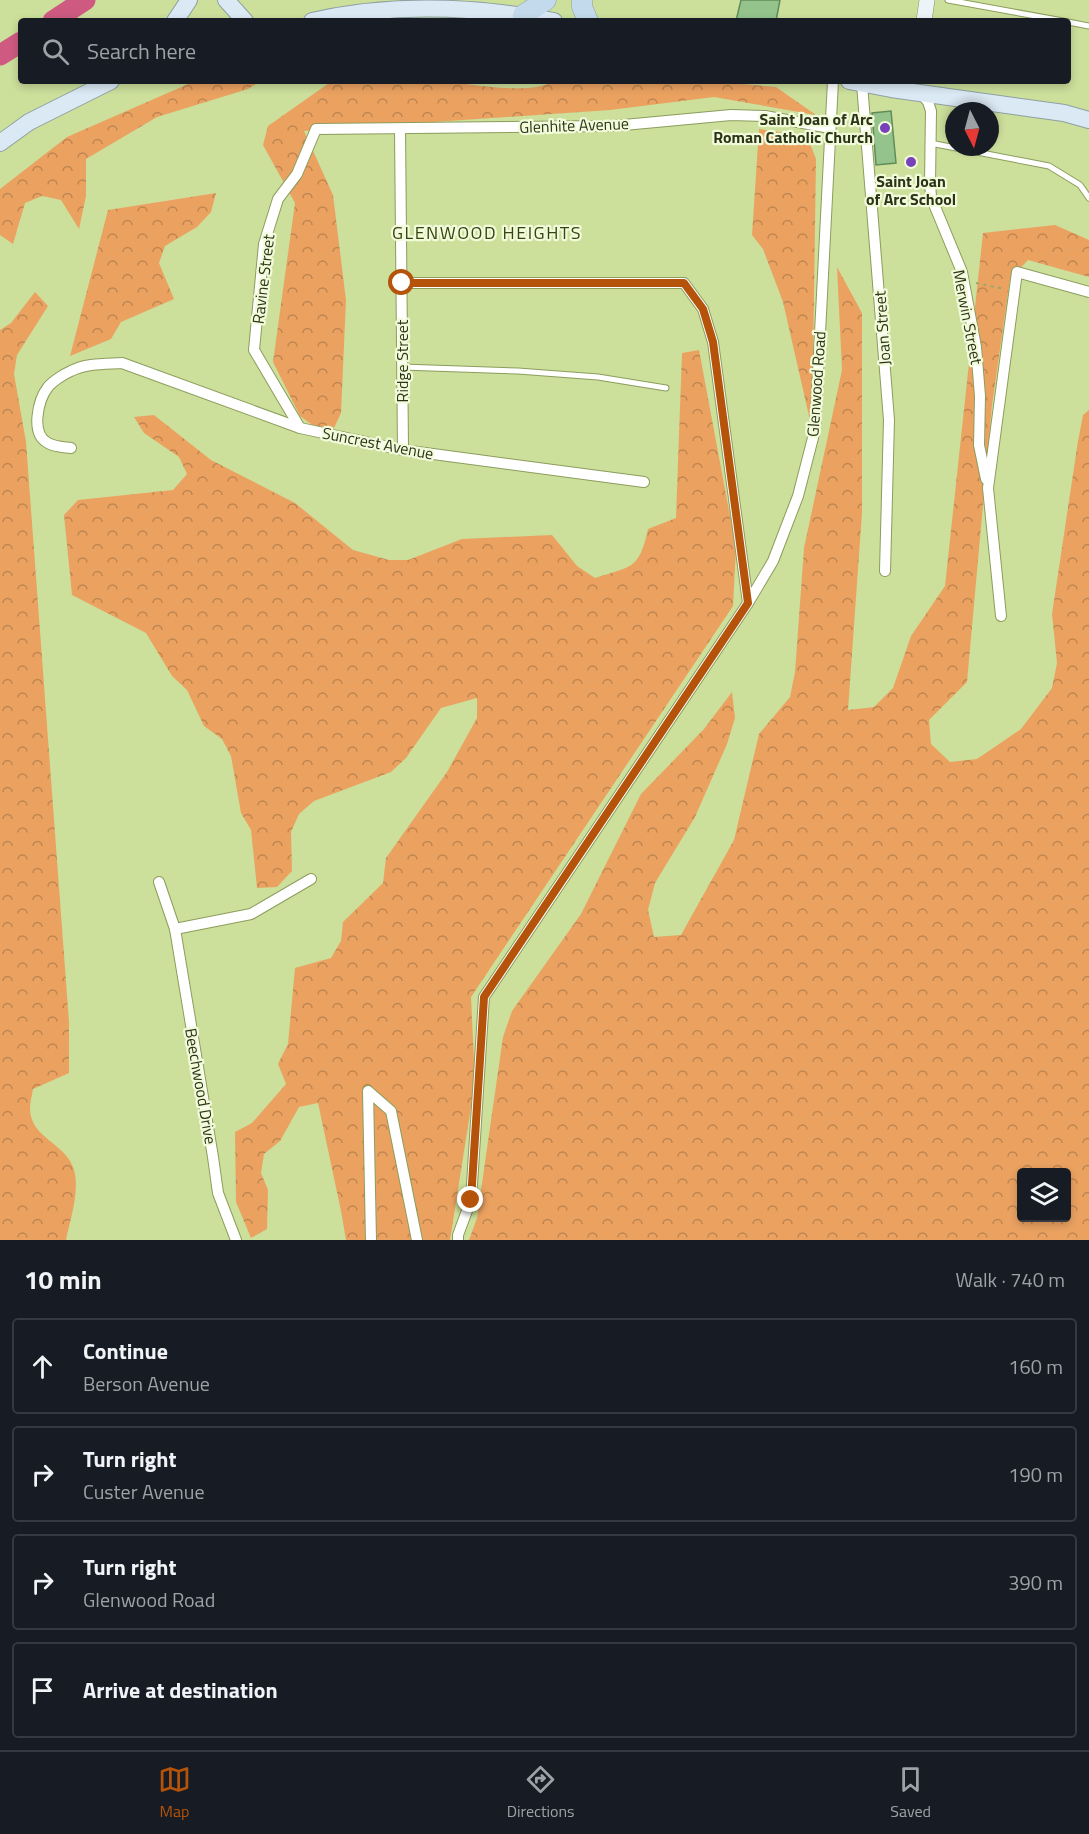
<!DOCTYPE html>
<html lang="en">
<head>
<meta charset="utf-8">
<style>
	body { margin:0; font-family:"Titillium Web",sans-serif; background:#242831; color:#f1f3f6 }
	.controls { position:absolute; right:18px; bottom:18px; display:grid; overflow:hidden; border-radius:6px; box-shadow:0 3px 9px #0003 }
	.controls button { width:54px; height:54px; display:grid; place-items:center; padding:0; border:0; border-bottom:2px solid #363941; background:#171b24; color:#f1f3f6; font:30px sans-serif }
	.compass { position:absolute; left:945px; top:102px; width:54px; height:54px; border-radius:50%; background:#171b24; box-shadow:0 3px 9px #0003; rotate:174deg }
	.stop { position:absolute; width:18px; height:18px; margin:-14px; border:4px solid #b45309; border-radius:50%; background:#fff }
	.stop.end { background:#b45309; border-color:#fff; box-shadow:0 2px 6px #0008 }
	.list { margin:0; padding:0; list-style:none }
	h2 { display:flex; justify-content:space-between; align-items:center; height:78px; margin:0; padding:0 24px; font-size:26px }
	h2 small { font-size:20px; font-weight:400; color:#9ea1a6 }
	.list li { display:grid; grid-template-columns:39px 1fr auto; gap:18px; align-items:center; box-sizing:border-box; height:96px; margin:0 12px 12px; padding:0 12px; border:2px solid #363941; border-radius:6px }
	.list b { display:block; font-size:22px; white-space:nowrap }
	.list p { margin:0; font-size:20px; white-space:nowrap; color:#9ea1a6 }
	.list em { font-size:20px; font-style:normal; color:#9ea1a6 }
	.icon { flex:none; width:33px; height:33px; fill:none; stroke:currentColor; stroke-width:2; stroke-linecap:round; stroke-linejoin:round }
	.map { position:relative; flex:none; width:1089px; height:1240px; overflow:hidden }
	.search { position:absolute; background:#171b24; box-shadow:0 3px 9px #0003; left:18px; right:18px; top:18px; height:66px; display:flex; align-items:center; gap:15px; box-sizing:border-box; padding:0 21px; border-radius:6px; color:#9ea1a6; font-size:22px }
	.sheet { height:510px; background:#171b24 }
	nav { display:flex; justify-content:space-around; align-items:center; box-sizing:border-box; height:84px; border-top:2px solid #363941; background:#171b24; font-size:16px; color:#9ea1a6 }
	nav a { display:grid; justify-items:center; gap:3px }
	nav .on { color:#b45309 }
	.map>svg:first-child { display:block }
	.forest { fill:url(#forest-crowns); fill-rule:evenodd }
	.lines { fill:none; stroke-linecap:round; stroke-linejoin:round }
	.river { stroke:#ce5a82; stroke-width:21 }
	.building { fill:#94c38c; stroke:#608c58; stroke-width:1.5 }
	.lane-casing { stroke:#8c9d5c; stroke-width:7 }
	.street-casing { stroke:#8c9d5c; stroke-width:12 }
	.secondary-casing { stroke:#8c9d5c; stroke-width:16 }
	.primary-casing { stroke:#8ea0a2; stroke-width:18 }
	.highway-casing { stroke:#8ea0a2; stroke-width:21 }
	.path { stroke:#97a66f; stroke-width:2; stroke-dasharray:3 4.5; stroke-linecap:butt }
	.lane { stroke:#fff; stroke-width:5 }
	.street { stroke:#fff; stroke-width:10 }
	.secondary { stroke:#edf4f9; stroke-width:15 }
	.primary { stroke:#dbe9f4; stroke-width:16 }
	.highway { stroke:#c3daec; stroke-width:20 }
	.route { stroke:#b45309; stroke-width:8 }
	.poi-dot { fill:#7742b9; stroke:#f1fbda; stroke-width:2 }
	.labels { text-anchor:middle; stroke-width:4.5; stroke-linejoin:round; paint-order:stroke }
	.poi-label { font-size:16px; font-weight:bold; fill:#2d3318; stroke:#f1fbda; text-anchor:end }
	.street-label { font-size:16px; fill:#2d3318; stroke:#f1fbda }
	.neighbourhood-label { font-size:18px; letter-spacing:1.5px; fill:#384312; stroke:#f1fbda }
</style>
</head>
<body>
<div class="map">
<svg width="1089" height="1240" viewBox="0 0 1089 1240">
	<defs>
		<pattern id="forest-crowns" width="20" height="18" patternUnits="userSpaceOnUse" patternTransform="scale(1.5)"><rect width="20" height="18" fill="#eba261"/><path d="M2 6a3 3 0 1 1 6 0M12 15a3 3 0 1 1 6 0" fill="none" stroke="#bf854f"/></pattern>
	</defs>
	<rect width="100%" height="100%" fill="#ccdf9b"/>
	<g class="forest">
		<polygon points="195,81 261,81 248,89 157,117 86,159 86,196 79,229 61,200 42,196 25,203 13,244 0,235 0,189 67,137"/>
		<path d="M332,81C366,81 400,80 435,81C466,82 527,97 554,81H711L776,87L816,115L714,97L610,110L304,131L333,195L346,300L341,413L333,430L315,427L300,416L273,362L295,203L263,145L268,126Z"/>
		<polygon points="759,129 807,136 816,159 812,429 783,302 763,249 752,235"/>
		<polygon points="216,193 211,212 197,227 165,246 159,263 174,299 121,322 111,339 70,356 108,210"/>
		<path d="M1055,225L1089,240V277L1028,260L1010,279L992,405L967,682L929,720L931,744L950,762L977,759L1021,729L1052,688L1057,663L1052,614L1078,441L1083,415L1089,410V1240H469L477,1218L503,1037L512,1011L581,914L641,794L704,729L732,692L735,718L727,744L695,817L655,883L648,910L654,937L681,935L734,840L759,734L790,697L795,672L804,548L842,370L837,267L862,313V513L848,710L874,707L893,688L911,636L945,586L983,233ZM1022,1172H1066V1218H1022Z"/>
		<path d="M35,292L48,306L17,355L14,374L26,442L69,1022V1073L33,1089C32,1095 30,1102 30,1108C30,1139 67,1143 74,1170C80,1192 70,1219 66,1240H0V330L11,323Z"/>
		<path d="M699,350L736,548L733,606L471,997L475,1082L450,1240H346L341,1211L318,1103L299,1107L280,1141L264,1154L261,1173L268,1190L267,1229L251,1238L236,1202L235,1132L252,1123L286,1084L278,1064L288,1044L295,968L331,958L341,941L343,922L383,883L386,858L447,772L477,718V698L441,708L406,758L391,772L314,801L299,814L291,832L292,871L277,887L257,888L251,830L241,813L231,756L222,739L204,726L187,690L172,676L146,633L72,595L64,515L78,500L173,490L187,474L179,457L144,433L134,417L154,415L211,460L295,503L353,550L389,560H408L462,539L552,535L577,566L595,578C632,566 639,570 648,529L676,518L682,353Z"/>
	</g>
	<g class="lines">
		<g class="river">
			<polyline points="53,21 85,0"/>
			<polyline points="0,55 21,42"/>
		</g>
	</g>
	<g class="building">
		<polygon points="741,0 780,0 776,21 736,21"/>
		<polygon points="891,111 896,163 876,165 872,113"/>
	</g>
	<g class="lines">
		<defs>
			<g id="lane">
				<polyline points="948,0 1063,21"/>
				<polyline points="1068,22 1089,26"/>
				<polyline points="930,143 1049,166 1080,185 1089,198"/>
				<polyline points="402,367 518,371 598,377 666,388"/>
			</g>
			<g id="street">
				<polyline points="862,84 889,420 885,571"/>
				<polyline points="920,92 928,102 931,111 930,183 931,197 962,272 976,347 980,396 979,445 986,479"/>
				<polyline points="400,129 403,450"/>
				<polyline points="402,283 684,283 703,309 713,342 748,603"/>
				<polyline points="300,428 254,350 264,244 278,199 297,174 316,129 613,126 731,115 765,116 830,128"/>
				<path d="M71,448C64,447 54,447 48,443C30,434 38,400 48,387C53,381 64,374 71,371C86,363 106,364 122,363L300,428L403,450L644,482"/>
				<polyline points="1001,616 988,488 1017,272 1089,292"/>
				<polyline points="159,882 175,929 213,1157 218,1193 236,1240"/>
				<polyline points="175,929 251,914 311,879"/>
				<polyline points="371,1240 368,1091 391,1111 417,1240"/>
				<polyline points="458,1240 458,1235 471,1200 484,997 748,603 773,561 798,496 815,430 833,81"/>
			</g>
			<polyline id="secondary" points="924,21 927,0"/>
			<g id="primary">
				<polyline points="226,0 245,21"/>
				<polyline points="175,21 189,0"/>
				<path d="M312,21C391,3 475,6 554,21"/>
				<polyline points="849,81 891,89 1064,113 1089,120"/>
				<polyline points="0,143 29,122 111,81"/>
			</g>
			<g id="highway">
				<polyline points="582,0 582,7 588,21"/>
				<polyline points="523,15 546,0"/>
			</g>
		</defs>
		<use href="#lane" class="lane-casing"/>
		<use href="#street" class="street-casing"/>
		<use href="#secondary" class="secondary-casing"/>
		<use href="#primary" class="primary-casing"/>
		<use href="#highway" class="highway-casing"/>
		<polyline class="path" points="976,283 1005,289"/>
		<use href="#lane" class="lane"/>
		<use href="#street" class="street"/>
		<use href="#secondary" class="secondary"/>
		<use href="#primary" class="primary"/>
		<use href="#highway" class="highway"/>
	</g>
	<g class="lines">
		<polyline class="route" points="402,283 684,283 703,309 713,342 748,603 484,997 471,1200"/>
	</g>
	<g class="poi-dot">
		<circle cx="885" cy="128" r="6"/>
		<circle cx="911" cy="162" r="6"/>
	</g>
	<g class="labels">
		<g class="poi-label">
			<text x="873" y="125">Saint Joan of Arc<tspan x="873" dy="18">Roman Catholic Church</tspan></text>
			<text x="911" y="187" text-anchor="middle">Saint Joan<tspan x="911" dy="18">of Arc School</tspan></text>
		</g>
		<g class="street-label">
			<text transform="translate(574 125) rotate(-2)" y="6">Glenhite Avenue</text>
			<text transform="translate(263 279) rotate(-83)" y="6">Ravine Street</text>
			<text transform="translate(968 317) rotate(79)" y="6">Merwin Street</text>
			<text transform="translate(882 328) rotate(-94)" y="6">Joan Street</text>
			<text transform="translate(402 361) rotate(-90)" y="6">Ridge Street</text>
			<text transform="translate(816 384) rotate(-86)" y="6">Glenwood Road</text>
			<text transform="translate(378 443) rotate(11)" y="6">Suncrest Avenue</text>
			<text transform="translate(201 1086) rotate(80)" y="6">Beechwood Drive</text>
		</g>
		<g class="neighbourhood-label">
			<text x="487" y="239">GLENWOOD HEIGHTS</text>
		</g>
	</g>
</svg>
<div class="controls">
<button><svg class="icon" aria-label="layers" viewBox="0 0 24 24"><path d="M12 4l9 5-9 5-9-5zM3 14l9 5 9-5"/></svg></button>
</div>
<svg class="compass" viewBox="-18 -18 36 36"><path d="M0-13l5 13h-10z" fill="#e53935"/><path d="M0 13l5-13h-10z" fill="#9ea1a6"/></svg>
<div class="stop" style="left:402px;top:283px"></div>
<div class="stop end" style="left:471px;top:1200px"></div>
<div class="search"><svg class="icon" aria-label="search" viewBox="0 0 24 24"><circle cx="10" cy="10" r="6"/><path d="M15 15l6 6"/></svg>Search here</div>
</div>
<section class="sheet">
<h2>10 min<small>Walk · 740 m</small></h2>
<ul class="list">
<li><svg class="icon" aria-label="ahead" viewBox="0 0 24 24"><path d="M12 20V5M6 11l6-6 6 6"/></svg><div><b>Continue</b><p>Berson Avenue</p></div><em>160 m</em></li>
<li><svg class="icon" aria-label="right" viewBox="0 0 24 24"><path d="M7 20v-9h11M14 6l5 5-5 5"/></svg><div><b>Turn right</b><p>Custer Avenue</p></div><em>190 m</em></li>
<li><svg class="icon" aria-label="right" viewBox="0 0 24 24"><path d="M7 20v-9h11M14 6l5 5-5 5"/></svg><div><b>Turn right</b><p>Glenwood Road</p></div><em>390 m</em></li>
<li><svg class="icon" aria-label="arrive" viewBox="0 0 24 24"><path d="M6 21V4h12l-3 4 3 4H6"/></svg><div><b>Arrive at destination</b></div></li>
</ul>
</section>
<nav>
<a class="on"><svg class="icon" aria-label="map" viewBox="0 0 24 24"><path d="M3 6l6-2 6 2 6-2v14l-6 2-6-2-6 2zM9 4v14M15 6v14"/></svg>Map</a>
<a><svg class="icon" aria-label="directions" viewBox="0 0 24 24"><path d="M12 3l9 9-9 9-9-9zM9 14v-3h6M13 9l2 2-2 2"/></svg>Directions</a>
<a><svg class="icon" aria-label="saved" viewBox="0 0 24 24"><path d="M7 4h10v16l-5-4-5 4z"/></svg>Saved</a>
</nav>
</body>
</html>
